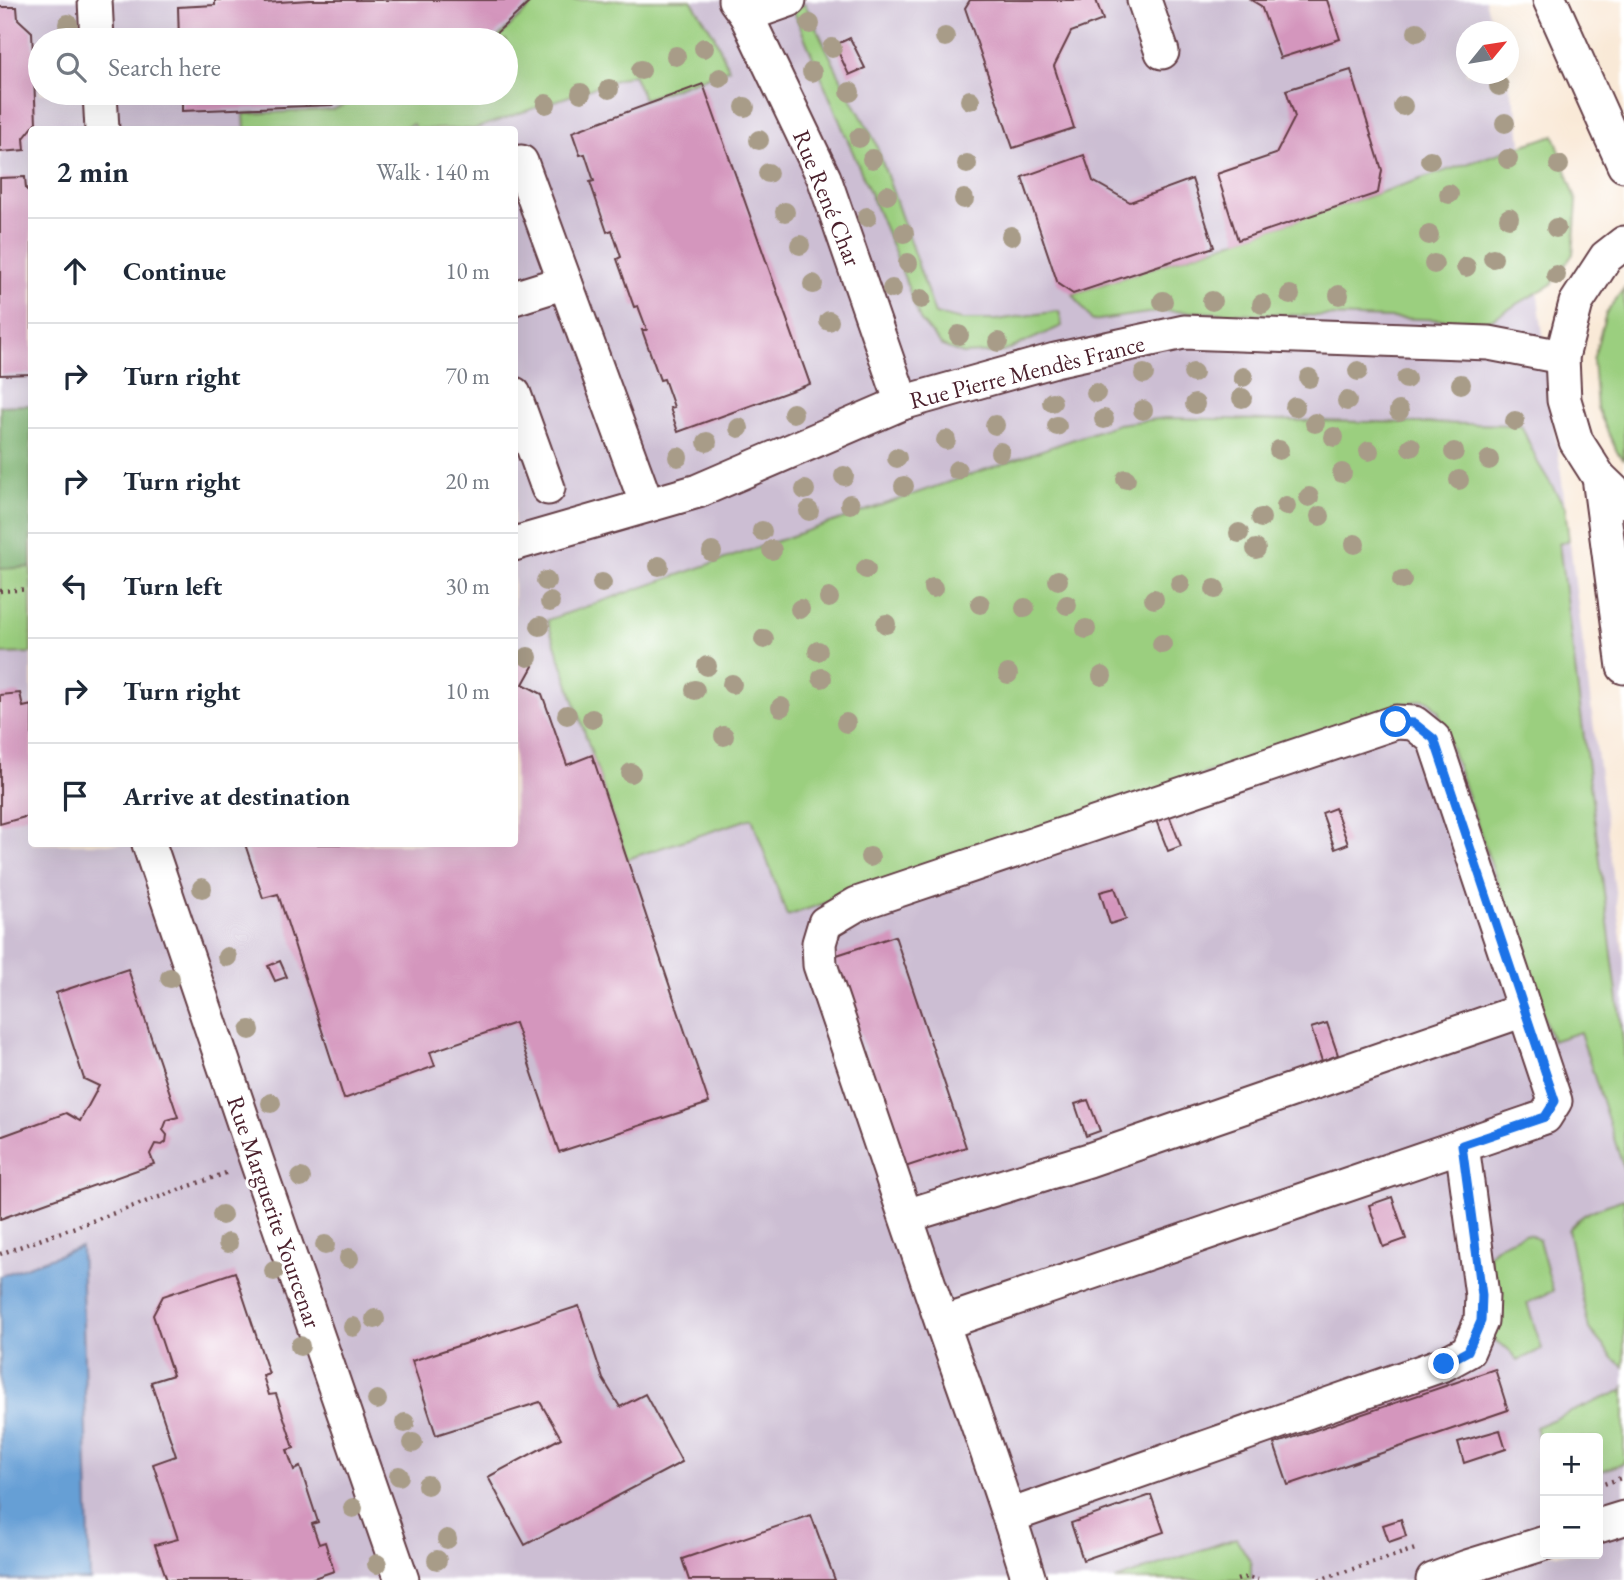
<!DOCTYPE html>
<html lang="en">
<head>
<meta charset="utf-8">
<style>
	body { margin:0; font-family:"EB Garamond",serif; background:#f2f2f3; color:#1f2937 }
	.controls { position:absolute; right:21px; bottom:21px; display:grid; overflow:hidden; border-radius:7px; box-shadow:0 7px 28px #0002 }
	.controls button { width:63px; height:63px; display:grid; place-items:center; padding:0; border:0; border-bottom:2px solid #e0e1e3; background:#fff; color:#1f2937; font:35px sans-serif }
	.compass { position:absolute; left:1456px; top:21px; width:63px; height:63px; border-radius:50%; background:#fff; box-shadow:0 7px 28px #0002; rotate:60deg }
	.stop { position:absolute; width:21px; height:21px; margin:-16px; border:5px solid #1a73e8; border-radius:50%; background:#fff }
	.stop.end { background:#1a73e8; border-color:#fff; box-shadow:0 2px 7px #0008 }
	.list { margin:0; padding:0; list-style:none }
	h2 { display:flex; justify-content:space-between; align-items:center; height:91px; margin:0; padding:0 28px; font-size:30px }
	h2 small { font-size:23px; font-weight:400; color:#747a83 }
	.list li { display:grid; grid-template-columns:46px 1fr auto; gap:21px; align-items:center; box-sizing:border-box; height:105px; padding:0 28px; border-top:2px solid #e0e1e3 }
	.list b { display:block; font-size:26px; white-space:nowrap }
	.list em { font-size:23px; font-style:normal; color:#747a83 }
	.icon { flex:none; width:38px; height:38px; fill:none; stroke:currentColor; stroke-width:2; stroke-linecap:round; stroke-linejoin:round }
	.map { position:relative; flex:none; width:1624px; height:1580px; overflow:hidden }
	.search { position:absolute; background:#fff; box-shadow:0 7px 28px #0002; left:28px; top:28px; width:490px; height:77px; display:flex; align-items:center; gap:18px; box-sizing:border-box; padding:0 24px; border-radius:38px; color:#747a83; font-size:26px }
	.panel { position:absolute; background:#fff; box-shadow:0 7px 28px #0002; left:28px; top:126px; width:490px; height:721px; border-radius:7px }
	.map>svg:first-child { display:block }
	.industrial { fill:#ccbed3; fill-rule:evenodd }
	.green { fill:#9bcf7f; stroke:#727755; stroke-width:2 }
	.forest { fill:#7cb26e; stroke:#63684c; stroke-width:2 }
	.water { fill:#669fd5; stroke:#585f80; stroke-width:2 }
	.building { fill:#d496bd }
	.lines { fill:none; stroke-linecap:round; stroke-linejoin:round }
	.minor-casing { stroke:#643d45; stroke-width:37 }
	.path { stroke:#643d45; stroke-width:4.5; stroke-dasharray:2 5; stroke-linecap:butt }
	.minor { stroke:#fff; stroke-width:33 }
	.tree { fill:#a89c88 }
	.route { stroke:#1a73e8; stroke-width:9 }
	.labels { text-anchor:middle; stroke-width:6; stroke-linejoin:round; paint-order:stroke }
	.street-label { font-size:24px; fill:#4a1f2b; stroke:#fff }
</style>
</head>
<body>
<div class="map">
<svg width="1624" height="1580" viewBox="0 0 1624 1580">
	<rect width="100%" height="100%" fill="#fff"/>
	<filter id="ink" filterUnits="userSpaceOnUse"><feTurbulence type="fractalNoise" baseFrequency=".0143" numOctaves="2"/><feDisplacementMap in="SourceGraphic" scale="14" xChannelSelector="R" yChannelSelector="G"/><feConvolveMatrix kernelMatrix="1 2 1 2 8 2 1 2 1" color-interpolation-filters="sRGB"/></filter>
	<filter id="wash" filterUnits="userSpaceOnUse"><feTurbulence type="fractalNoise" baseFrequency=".00686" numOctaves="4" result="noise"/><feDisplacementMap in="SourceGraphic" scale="28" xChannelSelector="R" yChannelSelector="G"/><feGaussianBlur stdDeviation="1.57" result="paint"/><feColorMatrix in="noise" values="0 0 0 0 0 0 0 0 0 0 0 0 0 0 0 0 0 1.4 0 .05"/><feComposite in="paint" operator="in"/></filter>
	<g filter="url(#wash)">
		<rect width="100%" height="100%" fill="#f9e9d7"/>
		<path class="industrial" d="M0,0H1485L1494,31L1466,32V74H1506L1518,115L1536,281L1624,960V1580H90L81,1248L0,1276V654L31,653L32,844H514V130H32L31,405L0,406ZM40,40H506V93H40ZM1545,1438H1598V1554H1545Z"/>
		<g class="green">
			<polygon points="538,0 691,0 714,35 729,69 644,99 633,74 474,129 415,129 413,124 397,130 245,129 244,114 332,110 373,93 506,93 506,40 495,40"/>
			<polygon points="805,4 844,85 875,141 935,314 962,320 996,320 1059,311 1062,326 1003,352 963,354 942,346 920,320 896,255 793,10"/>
			<polygon points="1554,135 1577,202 1573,254 1552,284 1488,321 1162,311 1092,321 1073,294"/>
			<polygon points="1624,288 1624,459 1617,452 1597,408 1593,360 1606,313"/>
			<polygon points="31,405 31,653 0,654 0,406"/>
			<polygon points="1166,418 1521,425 1538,463 1565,507 1569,540 1559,544 1624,1047 1624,1170 1580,1032 1552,1041 1438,710 1429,701 1422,699 787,916 752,818 627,859 547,620 1118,424"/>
			<path d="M1624,1199V1367L1614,1359L1589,1329L1568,1230C1582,1211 1602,1207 1624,1199Z"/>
			<polygon points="1524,1234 1530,1235 1539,1240 1553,1291 1527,1303 1542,1349 1517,1361 1508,1349 1489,1337 1489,1254 1501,1244"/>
			<polygon points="1624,1387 1624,1463 1598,1472 1598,1438 1545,1438 1545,1461 1535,1427 1621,1391"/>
			<polygon points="1236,1538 1251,1562 1251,1580 1115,1580"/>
		</g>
		<polygon class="forest" points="31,405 31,567 0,569 0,406"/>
		<polygon class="water" points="81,1247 90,1580 0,1580 0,1276"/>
		<g id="blocks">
			<g class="building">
				<polygon points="215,0 265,0 265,3 310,0 532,0 491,38 487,40 179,40 178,7 215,5"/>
				<polygon points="970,0 1096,0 1103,20 1071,32 1054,66 1074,128 1013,148 965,8"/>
				<polygon points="1251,0 1327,0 1340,39 1280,58 1261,6"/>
				<polygon points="0,7 17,7 18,19 32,32 36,123 24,138 25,150 0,152"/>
				<polygon points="850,38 865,68 849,75 835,45"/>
				<polygon points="1351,70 1382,170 1378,193 1238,240 1217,174 1276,154 1295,117 1286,90"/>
				<polygon points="703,84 810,384 678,432 670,408 674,407 664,379 660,380 642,330 647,330 638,306 634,307 617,259 621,257 612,230 607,232 590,182 594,181 585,154 580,155 572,132"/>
				<polygon points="182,93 360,93 332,105 182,111"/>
				<polygon points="1084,155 1093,181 1130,202 1192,179 1214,247 1073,294 1058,284 1022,177"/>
				<polygon points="25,177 26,189 32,194 32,374 0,375 0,178"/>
				<polygon points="514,655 533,666 523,684 542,694 567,765 592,755 709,1103 559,1152 515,1023 430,1052 435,1066 344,1099 278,894 263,898 245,844 514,844"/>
				<polygon points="20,693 23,707 32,705 32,815 0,824 0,695"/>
				<polygon points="1335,808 1348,844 1335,849 1322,813"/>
				<polygon points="1169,815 1181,846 1168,851 1156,820"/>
				<polygon points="1115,888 1126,919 1110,924 1100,892"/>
				<polygon points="895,936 966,1147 905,1167 834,956"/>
				<polygon points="280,961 287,977 275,981 268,966"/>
				<polygon points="128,969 178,1117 167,1120 163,1130 167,1135 166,1142 162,1145 155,1144 150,1154 154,1164 0,1219 0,1137 66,1113 80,1121 99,1086 84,1079 56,993"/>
				<polygon points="1327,1023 1338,1055 1322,1061 1311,1028"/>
				<polygon points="1088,1100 1100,1131 1086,1136 1075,1104"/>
				<polygon points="1392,1197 1406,1239 1383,1247 1369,1205"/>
				<polygon points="235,1272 269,1374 263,1376 269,1395 276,1394 294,1448 287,1450 294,1470 300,1467 318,1522 312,1524 319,1544 325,1542 334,1571 308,1580 167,1580 155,1545 178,1539 153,1464 176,1456 151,1382 173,1375 153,1315 163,1296"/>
				<polygon points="579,1306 603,1379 620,1407 645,1394 682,1462 525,1545 488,1477 561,1438 540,1402 436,1435 412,1361"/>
				<polygon points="1495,1369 1508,1410 1288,1485 1274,1444"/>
				<polygon points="1500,1430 1506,1449 1464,1463 1458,1442"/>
				<polygon points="1151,1495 1164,1532 1083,1560 1071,1523"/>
				<polygon points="811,1515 835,1580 689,1580 682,1559"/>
				<polygon points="1401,1519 1406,1536 1389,1542 1383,1525"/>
			</g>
		</g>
	</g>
	<g filter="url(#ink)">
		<use href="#blocks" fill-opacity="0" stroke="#643d45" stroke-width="2"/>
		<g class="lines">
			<defs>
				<g id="minor">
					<polyline points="95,0 97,40"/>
					<polyline points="735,0 746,15 824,178 902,403"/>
					<polyline points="1144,0 1162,52"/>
					<polyline points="1550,0 1624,165"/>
					<polyline points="746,15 789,0"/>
					<polyline points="100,93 102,130"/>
					<polyline points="521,162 647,505"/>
					<polyline points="1624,243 1606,257 1576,303 1562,357 1564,400 1576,441 1599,477 1624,501"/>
					<polyline points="514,298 565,282"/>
					<polyline points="514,394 548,488"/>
					<polyline points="1599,477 1624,667"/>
					<polyline points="514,544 698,491 902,403 1055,360 1184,332 1489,343 1562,357"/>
					<polyline points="149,844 257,1162 402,1580"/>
					<polyline points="906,1216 1089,1160 1524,1010"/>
					<path d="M943,1323L1545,1117L1555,1101L1434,739L1414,723L1396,722L857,904L825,923L819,943L820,965C860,1084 901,1203 942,1323C972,1408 1003,1493 1029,1580"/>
					<polyline points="1010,1516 1444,1364 1468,1351 1481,1321 1482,1295 1462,1145"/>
					<polyline points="1598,1526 1624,1518"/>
					<polyline points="1433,1580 1467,1567 1545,1543"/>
				</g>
			</defs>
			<use href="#minor" class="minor-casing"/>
			<g class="path">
				<polyline points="0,591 32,589"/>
				<polyline points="0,1254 226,1173"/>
				<polyline points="1598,1486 1624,1477"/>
				<polyline points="1237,1580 1246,1577 1258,1580"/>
				<polyline points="1319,1580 1415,1549"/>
			</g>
			<use href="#minor" class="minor"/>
		</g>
		<g class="tree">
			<circle cx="68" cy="24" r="10"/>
			<circle cx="810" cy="24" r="10"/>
			<circle cx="1417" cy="32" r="10"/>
			<circle cx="945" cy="37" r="10"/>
			<circle cx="704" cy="48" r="10"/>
			<circle cx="832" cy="48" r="10"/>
			<circle cx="676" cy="56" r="10"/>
			<circle cx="641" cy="70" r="10"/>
			<circle cx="812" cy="72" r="10"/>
			<circle cx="720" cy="78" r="10"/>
			<circle cx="1499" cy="86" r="10"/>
			<circle cx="609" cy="89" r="10"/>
			<circle cx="850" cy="92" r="10"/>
			<circle cx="581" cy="93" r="10"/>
			<circle cx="970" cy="100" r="10"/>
			<circle cx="546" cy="104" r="10"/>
			<circle cx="1403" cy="106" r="10"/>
			<circle cx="745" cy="107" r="10"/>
			<circle cx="1505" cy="123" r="10"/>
			<circle cx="859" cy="138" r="10"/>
			<circle cx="759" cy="140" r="10"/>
			<circle cx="872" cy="159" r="10"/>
			<circle cx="1508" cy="159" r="10"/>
			<circle cx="1430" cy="160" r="10"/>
			<circle cx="967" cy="164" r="10"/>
			<circle cx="1559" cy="165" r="10"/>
			<circle cx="768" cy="173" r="10"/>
			<circle cx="1449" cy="194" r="10"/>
			<circle cx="887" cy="195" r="10"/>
			<circle cx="964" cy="199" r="10"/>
			<circle cx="785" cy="212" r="10"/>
			<circle cx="867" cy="217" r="10"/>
			<circle cx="1509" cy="218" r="10"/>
			<circle cx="1556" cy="228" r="10"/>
			<circle cx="904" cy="233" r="10"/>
			<circle cx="1429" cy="235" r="10"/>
			<circle cx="1011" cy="236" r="10"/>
			<circle cx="800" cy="245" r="10"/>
			<circle cx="1493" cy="258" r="10"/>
			<circle cx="908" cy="263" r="10"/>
			<circle cx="1434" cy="264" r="10"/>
			<circle cx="1466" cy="267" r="10"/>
			<circle cx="1556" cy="275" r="10"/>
			<circle cx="813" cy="284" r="10"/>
			<circle cx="892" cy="289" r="10"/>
			<circle cx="1290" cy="295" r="10"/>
			<circle cx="1339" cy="295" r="10"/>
			<circle cx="921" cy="299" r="10"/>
			<circle cx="1163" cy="301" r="10"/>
			<circle cx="1212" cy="301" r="10"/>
			<circle cx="1262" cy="304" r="10"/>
			<circle cx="829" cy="321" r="10"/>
			<circle cx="959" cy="335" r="10"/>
			<circle cx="998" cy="342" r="10"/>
			<circle cx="1358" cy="371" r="10"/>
			<circle cx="1193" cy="373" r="10"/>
			<circle cx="1144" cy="374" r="10"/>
			<circle cx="1243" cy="377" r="10"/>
			<circle cx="1309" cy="378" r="10"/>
			<circle cx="1406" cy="379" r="10"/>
			<circle cx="1461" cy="384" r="10"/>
			<circle cx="1096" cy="393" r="10"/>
			<circle cx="1242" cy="398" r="10"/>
			<circle cx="1347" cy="401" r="10"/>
			<circle cx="1052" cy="402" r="10"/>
			<circle cx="1195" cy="404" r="10"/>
			<circle cx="1295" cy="407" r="10"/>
			<circle cx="1143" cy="410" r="10"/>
			<circle cx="1399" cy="411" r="10"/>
			<circle cx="793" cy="413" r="10"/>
			<circle cx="1104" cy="419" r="10"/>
			<circle cx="1515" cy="421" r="10"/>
			<circle cx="1315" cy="423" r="10"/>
			<circle cx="995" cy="425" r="10"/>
			<circle cx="1057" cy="426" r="10"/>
			<circle cx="739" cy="428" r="10"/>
			<circle cx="1334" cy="437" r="10"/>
			<circle cx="946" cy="440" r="10"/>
			<circle cx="707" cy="442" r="10"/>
			<circle cx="1411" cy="447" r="10"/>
			<circle cx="1279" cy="450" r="10"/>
			<circle cx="1369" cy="451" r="10"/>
			<circle cx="1000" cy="452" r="10"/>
			<circle cx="1454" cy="452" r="10"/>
			<circle cx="678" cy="457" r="10"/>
			<circle cx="897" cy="458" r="10"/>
			<circle cx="1489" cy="460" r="10"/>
			<circle cx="957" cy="470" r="10"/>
			<circle cx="1342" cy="473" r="10"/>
			<circle cx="844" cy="476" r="10"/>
			<circle cx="1126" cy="479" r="10"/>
			<circle cx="1459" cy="480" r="10"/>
			<circle cx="904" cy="486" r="10"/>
			<circle cx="805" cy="490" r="10"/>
			<circle cx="1309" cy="497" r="10"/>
			<circle cx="850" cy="504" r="10"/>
			<circle cx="1286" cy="506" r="10"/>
			<circle cx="809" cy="511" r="10"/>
			<circle cx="1320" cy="516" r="10"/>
			<circle cx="1261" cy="518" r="10"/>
			<circle cx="762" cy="531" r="10"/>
			<circle cx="1239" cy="533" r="10"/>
			<circle cx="1355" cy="544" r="10"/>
			<circle cx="1256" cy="549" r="10"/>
			<circle cx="772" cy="550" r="10"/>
			<circle cx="712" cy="552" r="10"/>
			<circle cx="659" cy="566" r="10"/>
			<circle cx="866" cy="569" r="10"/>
			<circle cx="1058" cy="580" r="10"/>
			<circle cx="1402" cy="580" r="10"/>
			<circle cx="546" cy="581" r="10"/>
			<circle cx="602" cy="583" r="10"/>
			<circle cx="1180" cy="584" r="10"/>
			<circle cx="933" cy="588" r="10"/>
			<circle cx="1215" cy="589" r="10"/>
			<circle cx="829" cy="598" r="10"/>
			<circle cx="1154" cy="599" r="10"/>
			<circle cx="550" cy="602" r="10"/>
			<circle cx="980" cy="604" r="10"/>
			<circle cx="1067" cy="605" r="10"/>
			<circle cx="1025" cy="608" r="10"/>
			<circle cx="800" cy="609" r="10"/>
			<circle cx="886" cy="624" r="10"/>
			<circle cx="540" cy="626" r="10"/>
			<circle cx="1086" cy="629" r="10"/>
			<circle cx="764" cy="639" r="10"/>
			<circle cx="1162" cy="644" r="10"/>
			<circle cx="818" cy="651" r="10"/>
			<circle cx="528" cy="657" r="10"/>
			<circle cx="707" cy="666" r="10"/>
			<circle cx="1008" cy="674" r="10"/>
			<circle cx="1102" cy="676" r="10"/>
			<circle cx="822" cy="678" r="10"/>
			<circle cx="732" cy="684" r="10"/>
			<circle cx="695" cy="690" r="10"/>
			<circle cx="781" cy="707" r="10"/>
			<circle cx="567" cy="715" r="10"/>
			<circle cx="592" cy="719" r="10"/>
			<circle cx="846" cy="723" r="10"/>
			<circle cx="724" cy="736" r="10"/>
			<circle cx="631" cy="773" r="10"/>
			<circle cx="870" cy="857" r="10"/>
			<circle cx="202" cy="888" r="10"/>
			<circle cx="227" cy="957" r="10"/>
			<circle cx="170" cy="978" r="10"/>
			<circle cx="250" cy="1030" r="10"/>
			<circle cx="271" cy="1103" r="10"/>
			<circle cx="301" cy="1178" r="10"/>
			<circle cx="222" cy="1215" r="10"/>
			<circle cx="228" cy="1243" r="10"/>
			<circle cx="325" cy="1245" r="10"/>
			<circle cx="349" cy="1258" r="10"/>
			<circle cx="274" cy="1271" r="10"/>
			<circle cx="375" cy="1319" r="10"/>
			<circle cx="353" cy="1327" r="10"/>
			<circle cx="300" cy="1346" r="10"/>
			<circle cx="377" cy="1400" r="10"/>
			<circle cx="405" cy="1423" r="10"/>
			<circle cx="413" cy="1443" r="10"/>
			<circle cx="399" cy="1476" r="10"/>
			<circle cx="427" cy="1485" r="10"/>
			<circle cx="353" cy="1508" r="10"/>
			<circle cx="447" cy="1539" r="10"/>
			<circle cx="437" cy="1560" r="10"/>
			<circle cx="377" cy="1564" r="10"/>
		</g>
	</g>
	<g class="lines" filter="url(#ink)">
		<polyline class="route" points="1396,722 1414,723 1434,739 1555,1101 1545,1117 1462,1145 1482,1295 1481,1321 1468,1351 1444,1364"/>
	</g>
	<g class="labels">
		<g class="street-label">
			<text transform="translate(827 198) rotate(68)" y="8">Rue René Char</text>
			<text transform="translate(1027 372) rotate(-14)" y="8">Rue Pierre Mendès France</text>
			<text transform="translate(274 1212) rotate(71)" y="8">Rue Marguerite Yourcenar</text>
		</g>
	</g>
</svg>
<div class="controls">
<button>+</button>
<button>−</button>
</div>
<svg class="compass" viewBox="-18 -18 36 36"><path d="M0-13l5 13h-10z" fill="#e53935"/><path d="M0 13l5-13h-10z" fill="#747a83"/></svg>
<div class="stop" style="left:1396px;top:722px"></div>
<div class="stop end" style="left:1444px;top:1364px"></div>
<div class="search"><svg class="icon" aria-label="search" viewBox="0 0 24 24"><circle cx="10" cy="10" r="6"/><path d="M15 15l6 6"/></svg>Search here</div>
<section class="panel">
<h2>2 min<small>Walk · 140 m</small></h2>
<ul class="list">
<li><svg class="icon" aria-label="ahead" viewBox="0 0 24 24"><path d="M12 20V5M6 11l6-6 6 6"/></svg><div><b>Continue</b></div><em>10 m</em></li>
<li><svg class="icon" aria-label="right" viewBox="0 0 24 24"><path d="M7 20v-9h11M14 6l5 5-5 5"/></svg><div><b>Turn right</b></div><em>70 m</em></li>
<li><svg class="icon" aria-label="right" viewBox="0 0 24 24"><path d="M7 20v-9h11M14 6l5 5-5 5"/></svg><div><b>Turn right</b></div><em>20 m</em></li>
<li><svg class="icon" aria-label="left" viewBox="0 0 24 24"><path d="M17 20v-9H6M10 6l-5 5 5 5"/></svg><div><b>Turn left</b></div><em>30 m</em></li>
<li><svg class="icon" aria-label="right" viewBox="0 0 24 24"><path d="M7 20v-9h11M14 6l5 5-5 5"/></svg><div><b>Turn right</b></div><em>10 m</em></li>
<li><svg class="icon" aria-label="arrive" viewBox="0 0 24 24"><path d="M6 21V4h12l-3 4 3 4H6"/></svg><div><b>Arrive at destination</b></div></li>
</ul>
</section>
</div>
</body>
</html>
